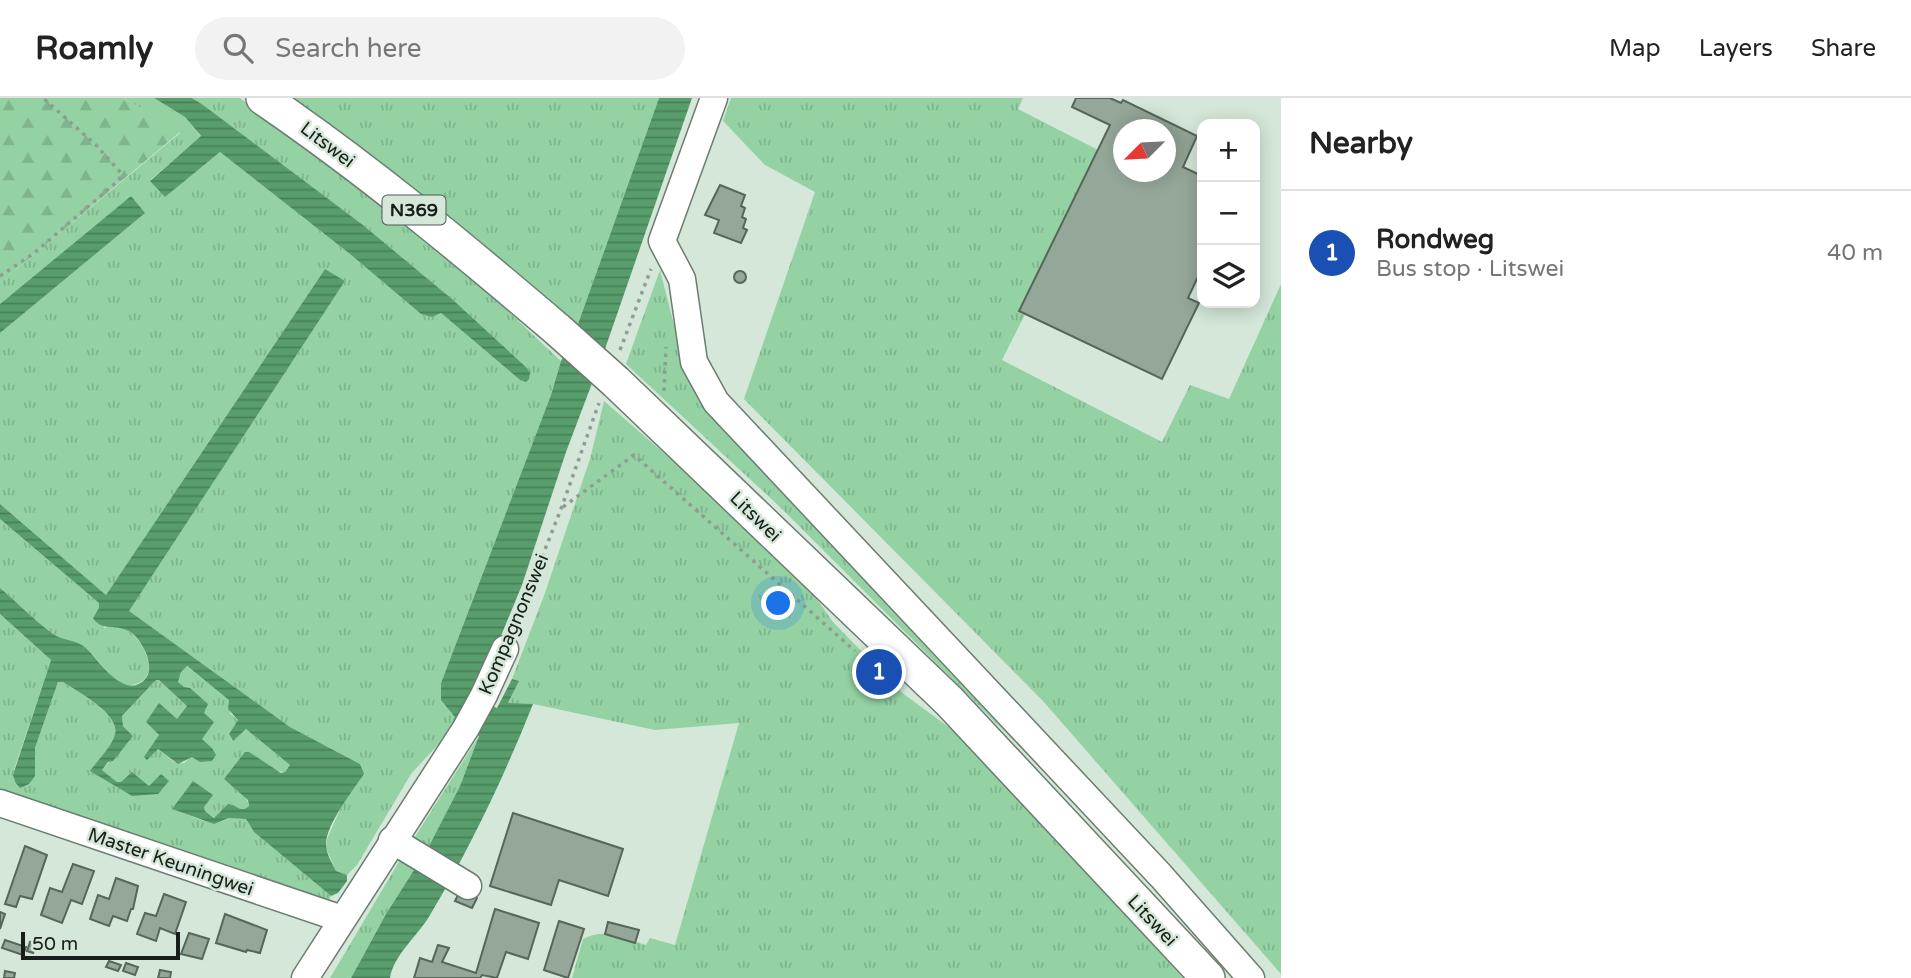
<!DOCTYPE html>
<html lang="en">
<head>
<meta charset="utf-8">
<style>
	body { margin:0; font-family:"Varela Round",sans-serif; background:#f2f2f2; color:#222 }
	.controls { position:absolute; right:21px; top:21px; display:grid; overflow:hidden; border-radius:14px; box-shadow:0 4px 18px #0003 }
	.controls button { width:63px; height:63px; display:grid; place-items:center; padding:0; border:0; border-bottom:2px solid #e0e0e0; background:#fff; color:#222; font:35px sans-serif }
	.compass { position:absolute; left:1113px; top:21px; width:63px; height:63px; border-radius:50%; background:#fff; box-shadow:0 4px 18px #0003; rotate:246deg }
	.scale { position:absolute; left:21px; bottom:18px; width:159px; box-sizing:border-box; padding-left:7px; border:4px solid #181e19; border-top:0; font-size:19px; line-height:24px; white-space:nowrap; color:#181e19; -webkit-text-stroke:5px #d4e7d8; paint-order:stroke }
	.you { position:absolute; left:779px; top:506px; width:24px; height:24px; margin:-18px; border:5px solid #fff; border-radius:50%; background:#1a73e8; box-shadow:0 0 0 10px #1a73e833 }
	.badge { display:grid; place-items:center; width:46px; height:46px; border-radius:50%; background:#287443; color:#fff; font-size:23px; font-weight:700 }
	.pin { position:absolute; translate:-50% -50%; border:4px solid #fff; box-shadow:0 2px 7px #0006 }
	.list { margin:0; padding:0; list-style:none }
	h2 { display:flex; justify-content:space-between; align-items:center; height:91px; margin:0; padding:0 28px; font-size:30px }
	h2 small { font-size:23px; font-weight:400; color:#767676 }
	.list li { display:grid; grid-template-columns:46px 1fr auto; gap:21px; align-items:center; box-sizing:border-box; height:126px; padding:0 28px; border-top:2px solid #e0e0e0 }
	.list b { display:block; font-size:26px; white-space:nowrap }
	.list p { margin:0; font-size:23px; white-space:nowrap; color:#767676 }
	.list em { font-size:23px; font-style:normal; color:#767676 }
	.icon { flex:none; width:38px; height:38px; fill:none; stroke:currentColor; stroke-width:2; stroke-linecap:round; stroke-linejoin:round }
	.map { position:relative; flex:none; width:1281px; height:880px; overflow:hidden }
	header { display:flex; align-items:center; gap:42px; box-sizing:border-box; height:98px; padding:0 35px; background:#fff; border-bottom:2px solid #e0e0e0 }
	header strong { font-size:33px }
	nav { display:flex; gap:38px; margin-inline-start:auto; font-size:24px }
	.search { width:490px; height:63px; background:#f2f2f2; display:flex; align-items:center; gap:18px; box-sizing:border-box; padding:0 24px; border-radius:38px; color:#767676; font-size:26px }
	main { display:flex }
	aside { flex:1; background:#fff }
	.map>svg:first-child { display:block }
	.grass { fill:url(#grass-tufts) }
	.forest { fill:url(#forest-firs) }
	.water { fill:url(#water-rules) }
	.building { fill:#95a799; stroke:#56675a; stroke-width:2; fill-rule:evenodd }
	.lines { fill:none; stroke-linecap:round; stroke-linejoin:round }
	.minor-casing { stroke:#6c7d70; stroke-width:29 }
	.major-casing { stroke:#6c7d70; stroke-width:36 }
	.path { stroke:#8f9d92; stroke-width:3.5; stroke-dasharray:3.5 5; stroke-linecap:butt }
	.minor { stroke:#fff; stroke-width:26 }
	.major { stroke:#fff; stroke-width:33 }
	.major-bridge-casing { stroke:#6c7d70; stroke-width:36; stroke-linecap:butt }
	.major-bridge { stroke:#fff; stroke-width:33 }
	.labels { text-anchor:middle; stroke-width:5; stroke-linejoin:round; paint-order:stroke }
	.shield { fill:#d4e7d8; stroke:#505a52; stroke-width:2 }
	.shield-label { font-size:18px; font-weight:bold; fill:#181e19 }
	.street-label { font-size:19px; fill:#181e19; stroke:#d4e7d8 }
</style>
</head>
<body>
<header>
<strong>Roamly</strong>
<div class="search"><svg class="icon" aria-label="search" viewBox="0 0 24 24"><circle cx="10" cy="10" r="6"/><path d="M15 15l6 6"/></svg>Search here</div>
<nav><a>Map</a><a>Layers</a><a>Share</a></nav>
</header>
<main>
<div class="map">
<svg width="1281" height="880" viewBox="0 0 1281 880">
	<defs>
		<pattern id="grass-tufts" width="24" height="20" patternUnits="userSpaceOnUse" patternTransform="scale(1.75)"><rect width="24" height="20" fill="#94d2a4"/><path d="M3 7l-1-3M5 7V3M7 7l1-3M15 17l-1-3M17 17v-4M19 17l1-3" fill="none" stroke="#7fb48d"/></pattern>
		<pattern id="forest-firs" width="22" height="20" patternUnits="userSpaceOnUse" patternTransform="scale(1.75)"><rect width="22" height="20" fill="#94d2a4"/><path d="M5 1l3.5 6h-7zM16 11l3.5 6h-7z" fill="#7fb48d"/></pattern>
		<pattern id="water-rules" width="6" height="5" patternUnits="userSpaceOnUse" patternTransform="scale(1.75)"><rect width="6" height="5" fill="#589e6c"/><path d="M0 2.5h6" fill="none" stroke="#488058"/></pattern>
	</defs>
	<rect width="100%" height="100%" fill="#d4e7d8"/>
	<g class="grass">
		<polygon points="124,0 154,0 185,19 201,39 150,82 165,98 220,54 350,156 421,216 441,215 520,282 527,270 452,201 363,127 192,0 240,0 327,65 463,171 561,263 551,297 441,585 459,624 411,676 357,767 347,777 336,773 326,750 327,741 360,666 290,629 128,513 345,183 325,171 106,497 0,406 0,235 144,115 130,99 0,206 0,185 180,35"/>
		<polygon points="287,0 659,0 578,226"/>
		<polygon points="731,0 1023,0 1018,11 1106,56 1002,262 1162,344 1190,287 1229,301 1281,186 1281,876 1043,603 744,301 815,94 765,67 723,23"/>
		<polygon points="660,172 673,223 685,257 1071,700 780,409 626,266"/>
		<path d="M604,303L792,466L833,524L901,594L969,644L1183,880H572L583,841C604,829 625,840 646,847L650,840L675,847L739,625L655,632L533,606H508L518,584L512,581L545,495L590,361Z"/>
		<path d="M0,421L99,505L104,530C109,529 114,527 120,528C137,532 161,571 142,583C118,599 101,562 87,551C78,543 63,543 53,536C34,522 18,505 0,490Z"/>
		<path d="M0,516L51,562L15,669L13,677L15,684L35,678V650L58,584H63C77,594 120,616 115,636C112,648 98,662 91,673L132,698L149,688L117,684L102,672L133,638L123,628L122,618L156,582H159L188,608L177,621L146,624L159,637L158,651L174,664L184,665L192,658L212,650L202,641L203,615L178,584L181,574L186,568L230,602V615L238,622L229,636L232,643L246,631L290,667L285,675L272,671L246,699L249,708C241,714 238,711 231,706L215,720L205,713L204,709L172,711C190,716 212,732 229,720L246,721L254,734L331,798L327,807L0,695Z"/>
		<polygon points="479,638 460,688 428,750 386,816 351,880 330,880 397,767"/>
	</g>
	<polygon class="forest" points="0,0 124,0 180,34 0,185"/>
	<g class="water">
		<polygon points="154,0 192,0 203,7 363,127 452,201 527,270 530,275 529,281 526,284 520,282 441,215 432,219 421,216 350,156 220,54 165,99 150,83 201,38 185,19"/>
		<path d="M659,0H692L605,251L566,354L522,487L475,601L497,610L512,581L519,583L508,605L533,606C504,679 470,750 430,817C418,838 394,856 390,880H351L386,816L428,750L460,688L479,638L459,624L441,602V585L551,297L561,263L578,226Z"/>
		<polygon points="131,98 145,115 0,235 0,206"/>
		<path d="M325,171L345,183L129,513L290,629L360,666L364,676C353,692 326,727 326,746C326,756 332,765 336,773L347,777V783L338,795L331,798L254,734L246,721L229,720L214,726L172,711L193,683L213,697L204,709L205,713L214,720L228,706C237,706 239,716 249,708L248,702L224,681L245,654H249L281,675L285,674L290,667L246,631L233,643L229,636L238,622L228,611L229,602L187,568L181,574L178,584L184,589L190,590L208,606L204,615L214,624L202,641L212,650L216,657L212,663L200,664L192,659L178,666L158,651L147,662L144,659L159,637L146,624L159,605L177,621L187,608L159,582H156L122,618L123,628L133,638L113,663L108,664L102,672L117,684H121L132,674L149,688L161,676L169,683L158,696L132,698L90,673C98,662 112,648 115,636C120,616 78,594 63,584H58L35,650V678L29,686L20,690L15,684L13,677L51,562L0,516V490C18,505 34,522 53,536C63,543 77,541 87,551C98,561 125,605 146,580C151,574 149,562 146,555C128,514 106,540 93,520L99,510V505L0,421V406L106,497Z"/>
	</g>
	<g class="building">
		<path d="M1076,0H1110L1121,5L1123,2L1197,38L1183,69L1202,78V170L1188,200L1199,205L1162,281L1019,213L1110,27L1072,9ZM1124,32H1166V74H1124Z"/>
		<polygon points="720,87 745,97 741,108 745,110 742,119 746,121 743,130 747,132 741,145 714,135 719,122 705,117"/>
		<circle cx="740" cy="179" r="6"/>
		<polygon points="513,715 623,751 608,798 559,782 551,807 490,788"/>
		<polygon points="25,748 47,757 32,801 20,798 16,809 5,806"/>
		<polygon points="73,766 94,773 82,806 71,802 62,825 41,817 50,790 62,794"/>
		<polygon points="116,780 138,788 133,811 131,811 127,823 113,818 109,828 90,821 98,797 109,801"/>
		<polygon points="460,793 477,800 472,810 455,803"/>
		<polygon points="164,796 186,804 175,836 160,830 156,843 137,836 145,815 156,818"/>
		<polygon points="495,811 539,825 528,861 506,854 497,880 482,877 480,880 414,880 420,860 432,864 438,847 449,850 442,864 476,875"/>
		<polygon points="0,814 5,816 0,831"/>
		<polygon points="225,816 267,832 260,855 247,852 246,854 216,845"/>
		<polygon points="559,823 584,831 568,880 544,872"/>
		<polygon points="608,824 639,832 635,845 605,836"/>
		<polygon points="189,835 209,841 202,861 181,856"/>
		<polygon points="5,842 26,849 23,857 2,850"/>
		<polygon points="30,844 37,846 33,855 27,853"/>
		<polygon points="109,863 121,867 118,873 106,869"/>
		<polygon points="126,865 138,869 135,877 123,873"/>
		<polygon points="160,872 171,874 170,880 158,880"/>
		<polygon points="5,873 15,875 14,880 4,880"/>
	</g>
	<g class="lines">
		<defs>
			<g id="minor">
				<polyline points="714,0 662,143 682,181 694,264 716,304 1161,778 1251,880"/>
				<polyline points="0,705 342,821"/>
				<polyline points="392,742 468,788"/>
				<polyline points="305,880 466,630 484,597 505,551"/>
			</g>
			<g id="major">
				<path d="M263,0C367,71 463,151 558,232"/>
				<polyline points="616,284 949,603 1208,880"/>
			</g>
		</defs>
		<use href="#minor" class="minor-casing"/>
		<use href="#major" class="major-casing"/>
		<g class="path">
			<polyline points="0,178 33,156 119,82 121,75 96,47 43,0"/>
			<polyline points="620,252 651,171"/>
			<polyline points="664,293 666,249"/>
			<polyline points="563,409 634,357 855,553"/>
			<polyline points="514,530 561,411 599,305"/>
		</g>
		<use href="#minor" class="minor"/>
		<use href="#major" class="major"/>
		<defs>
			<polyline id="major-bridge" points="558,232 616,284"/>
		</defs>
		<use href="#major-bridge" class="major-bridge-casing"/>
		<use href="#major-bridge" class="major-bridge"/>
	</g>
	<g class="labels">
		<rect class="shield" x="382.5" y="97.5" width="63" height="29" rx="5"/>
		<g class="shield-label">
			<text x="414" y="118">N369</text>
		</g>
		<g class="street-label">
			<text transform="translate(328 46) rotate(37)" y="7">Litswei</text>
			<text transform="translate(756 418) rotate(44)" y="7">Litswei</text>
			<text transform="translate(513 526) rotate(-67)" y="7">Kompagnonswei</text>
			<text transform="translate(171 763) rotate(19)" y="7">Master Keuningwei</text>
			<text transform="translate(1153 822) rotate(47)" y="7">Litswei</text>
		</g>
	</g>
</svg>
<div class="controls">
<button>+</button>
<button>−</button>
<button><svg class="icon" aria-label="layers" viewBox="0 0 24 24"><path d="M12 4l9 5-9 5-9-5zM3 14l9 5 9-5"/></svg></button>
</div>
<svg class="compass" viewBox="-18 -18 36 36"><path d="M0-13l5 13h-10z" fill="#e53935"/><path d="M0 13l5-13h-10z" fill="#767676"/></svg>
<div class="scale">50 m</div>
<div class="you"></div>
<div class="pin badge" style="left:879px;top:574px;background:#1a4fb4">1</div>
</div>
<aside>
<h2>Nearby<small></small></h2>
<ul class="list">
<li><span class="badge" style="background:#1a4fb4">1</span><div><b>Rondweg</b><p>Bus stop · Litswei</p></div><em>40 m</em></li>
</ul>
</aside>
</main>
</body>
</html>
